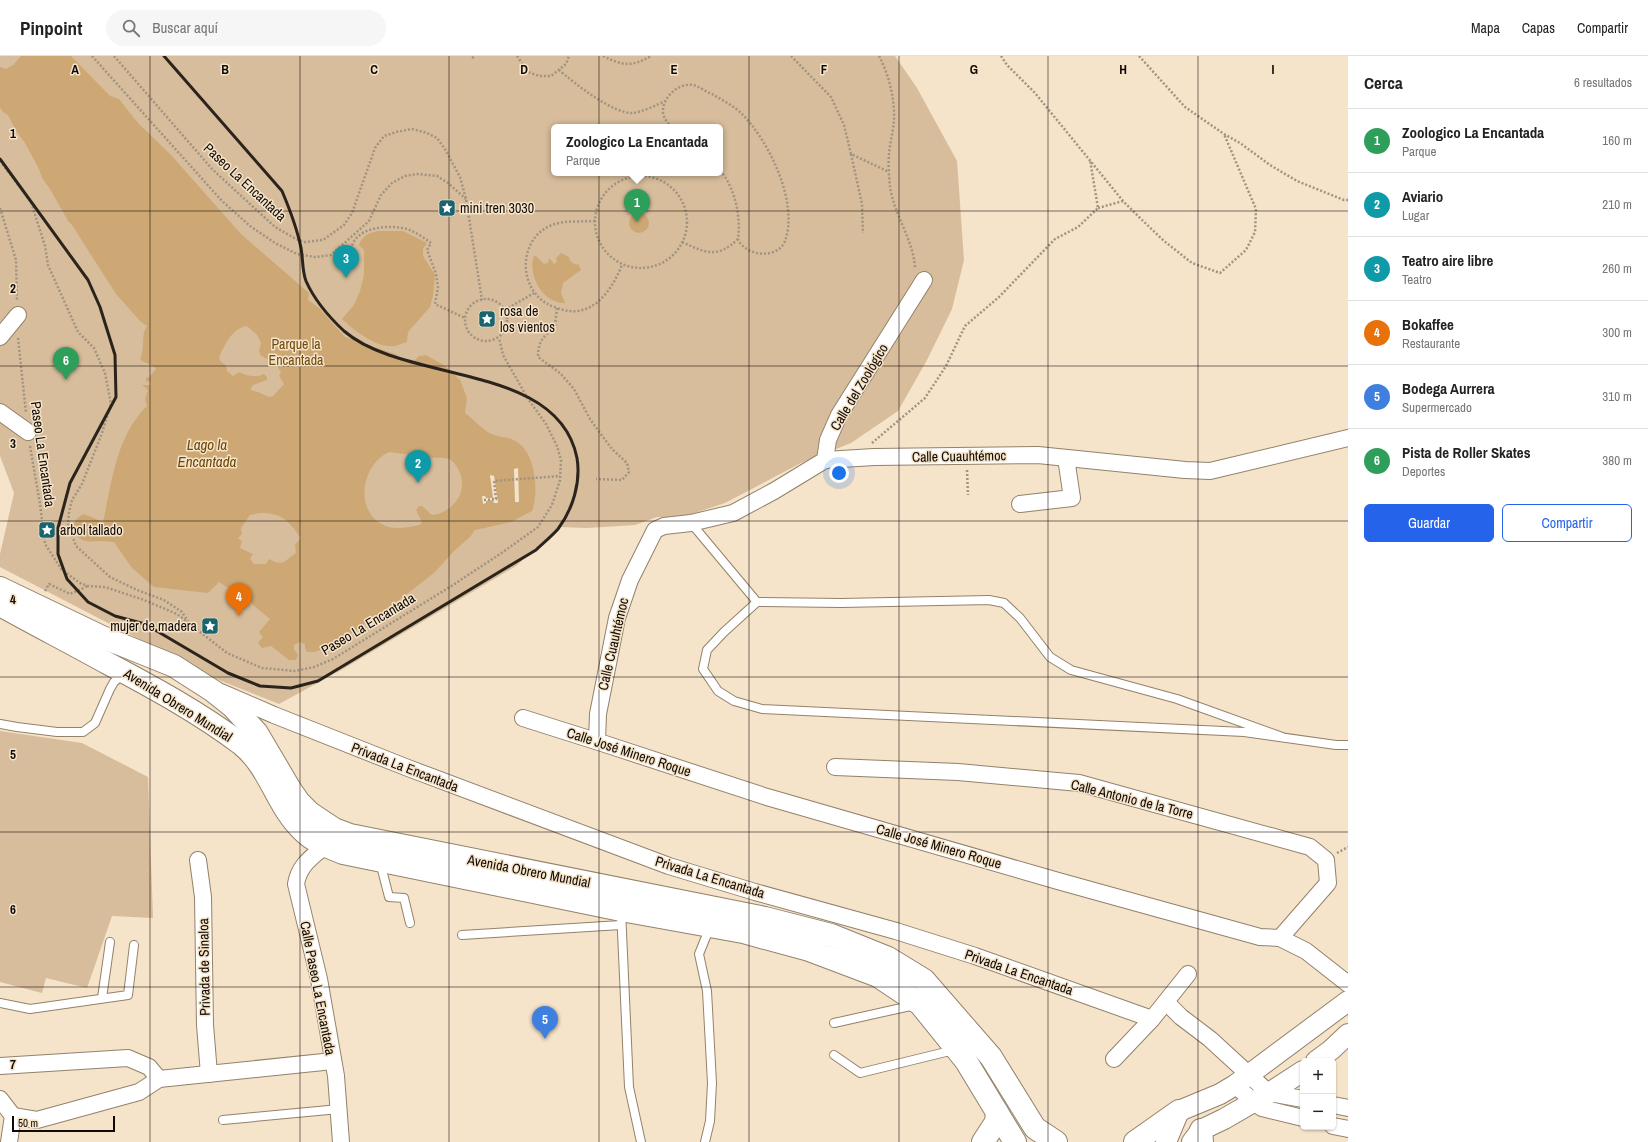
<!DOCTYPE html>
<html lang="es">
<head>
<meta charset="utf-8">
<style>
	body { margin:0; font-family:"Archivo Narrow",sans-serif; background:#f6f6f6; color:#222 }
	.controls { position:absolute; right:12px; bottom:12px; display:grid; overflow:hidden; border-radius:6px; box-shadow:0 1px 3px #0004 }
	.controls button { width:36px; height:36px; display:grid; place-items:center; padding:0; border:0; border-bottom:1px solid #e0e0e0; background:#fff; color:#222; font:20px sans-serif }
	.scale { position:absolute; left:12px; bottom:10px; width:103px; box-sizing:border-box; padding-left:4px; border:2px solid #100a04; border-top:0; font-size:11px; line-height:14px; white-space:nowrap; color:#100a04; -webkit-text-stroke:3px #f5e3ca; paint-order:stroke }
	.you { position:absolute; left:839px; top:417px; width:14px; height:14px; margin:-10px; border:3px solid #fff; border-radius:50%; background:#1a73e8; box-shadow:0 0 0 6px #1a73e833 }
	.badge { display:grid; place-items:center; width:26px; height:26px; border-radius:50%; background:#2563eb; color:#fff; font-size:13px; font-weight:700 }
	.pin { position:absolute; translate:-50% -33px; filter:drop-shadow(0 1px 2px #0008) }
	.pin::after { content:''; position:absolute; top:21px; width:14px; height:12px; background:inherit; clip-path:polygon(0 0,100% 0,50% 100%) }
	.popup { position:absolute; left:551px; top:68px; width:172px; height:52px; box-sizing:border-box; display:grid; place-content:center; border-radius:6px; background:#fff; filter:drop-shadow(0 1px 3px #0005); font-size:13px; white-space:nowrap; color:#767676 }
	.popup b { font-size:15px; color:#222 }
	.popup::after { content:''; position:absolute; left:50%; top:100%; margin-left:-8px; border:8px solid transparent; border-top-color:#fff }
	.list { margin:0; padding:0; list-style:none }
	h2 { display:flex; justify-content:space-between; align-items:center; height:52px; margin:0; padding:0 16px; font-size:17px }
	h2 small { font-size:13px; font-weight:400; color:#767676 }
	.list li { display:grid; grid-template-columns:26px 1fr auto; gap:12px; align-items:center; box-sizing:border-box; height:64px; padding:0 16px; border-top:1px solid #e0e0e0 }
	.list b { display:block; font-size:15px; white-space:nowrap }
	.list p { margin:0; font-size:13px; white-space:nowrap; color:#767676 }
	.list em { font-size:13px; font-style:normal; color:#767676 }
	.actions { display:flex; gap:8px; padding:12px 16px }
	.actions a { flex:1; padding:9px 0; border:1px solid #2563eb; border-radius:6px; text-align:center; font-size:14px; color:#2563eb }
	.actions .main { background:#2563eb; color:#fff }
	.icon { flex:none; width:22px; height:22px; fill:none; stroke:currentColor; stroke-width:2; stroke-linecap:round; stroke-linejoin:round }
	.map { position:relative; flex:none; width:1348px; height:1086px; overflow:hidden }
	header { display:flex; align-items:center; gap:24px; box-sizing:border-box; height:56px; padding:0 20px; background:#fff; border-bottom:1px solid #e0e0e0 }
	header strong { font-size:19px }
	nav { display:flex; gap:22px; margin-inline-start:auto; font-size:14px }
	.search { width:280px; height:36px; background:#f6f6f6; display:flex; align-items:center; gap:10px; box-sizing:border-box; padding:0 14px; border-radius:22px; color:#767676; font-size:15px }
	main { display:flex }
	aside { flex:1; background:#fff }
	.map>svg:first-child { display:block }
	.green { fill:#d7bd9b; fill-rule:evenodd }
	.water { fill:#cda874; fill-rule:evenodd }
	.pier { fill:#f5e3ca }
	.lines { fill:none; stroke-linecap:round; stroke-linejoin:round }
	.service-casing { stroke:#93826b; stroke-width:10 }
	.minor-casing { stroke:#93826b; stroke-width:18 }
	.tertiary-casing { stroke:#93826b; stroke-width:22 }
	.secondary-casing { stroke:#93826b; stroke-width:24 }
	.path { stroke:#a09381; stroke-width:2.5; stroke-dasharray:2 2; stroke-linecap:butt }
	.service { stroke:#fff; stroke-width:8 }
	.minor { stroke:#fff; stroke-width:16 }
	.tertiary { stroke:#fff; stroke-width:20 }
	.secondary { stroke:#fff; stroke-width:22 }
	.rail { stroke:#2b241c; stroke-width:3 }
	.grid { fill:none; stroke:#100a04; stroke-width:1; stroke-opacity:0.55 }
	.labels { text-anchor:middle; stroke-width:3; stroke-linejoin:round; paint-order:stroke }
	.street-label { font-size:14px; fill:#100a04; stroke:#f5e3ca }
	.poi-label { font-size:14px; fill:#100a04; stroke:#f5e3ca; text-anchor:start }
	.park-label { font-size:14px; fill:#704b0b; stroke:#f5e3ca }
	.water-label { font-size:15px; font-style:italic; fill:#6c4705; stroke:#f5e3ca }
	.grid-label { font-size:13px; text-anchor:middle; font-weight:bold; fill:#100a04; stroke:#f5e3ca; stroke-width:3; stroke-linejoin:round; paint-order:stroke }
</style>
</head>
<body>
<header>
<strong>Pinpoint</strong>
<div class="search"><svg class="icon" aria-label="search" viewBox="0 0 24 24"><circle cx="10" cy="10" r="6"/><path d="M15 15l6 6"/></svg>Buscar aquí</div>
<nav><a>Mapa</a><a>Capas</a><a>Compartir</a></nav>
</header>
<main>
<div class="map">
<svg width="1348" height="1086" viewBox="0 0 1348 1086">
	<rect width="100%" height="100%" fill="#f5e3ca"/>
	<g class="green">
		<path d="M0,0H895L917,32L957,105L964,204L952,253L927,304L898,355L851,387L801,407L725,447L679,462L657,461L635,469L587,472L560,471L516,510L343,613L279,648L214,622L0,511V498L14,437L0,400ZM554,71H720V117H554Z"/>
		<polygon points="0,675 82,687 148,721 153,862 112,860 87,932 46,922 42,937 0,926"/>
	</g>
	<g class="water">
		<path d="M21,0H71L110,40L119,43L138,67L171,99L241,178L309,237L308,244L319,252L345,281L395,298L409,307H412L419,300L426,299L445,310L460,324L467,342L465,357C473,363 485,376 494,379C502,382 508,380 517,386C536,398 539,436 532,455L511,466L475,474L470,481L454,495L434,517L390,551L363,569L339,587L315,596H307L305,592V588L300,586L294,589V594L298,598L296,604H289L271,590L262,592L258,587L263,581L259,576L270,563L253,549L246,540L236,537L219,526L208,537L154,531L132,512L114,486C110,486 105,485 101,485C90,486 76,487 74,472C73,465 78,461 84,458L103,466C112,426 116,380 147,350L145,343L148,334L142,329H151L150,326L146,325V322L149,321L156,313C151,307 144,308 140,303C146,292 140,280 147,270L140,265L116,238L72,169L68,165L50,133L42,122L39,113L25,87L14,72V71L8,59L4,57L0,52V11L6,13L13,9ZM247,270L257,279L261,287L259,295L261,300C272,305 274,305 281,316L279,320L284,328L273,340L269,341L258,336L250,334L253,329L267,324V321L264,318C256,322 247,320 239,316L233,320L227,315L226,309L221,306L219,301C225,289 232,272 247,270ZM389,396L412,399V405L415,407L421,402C428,402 445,401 449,403C454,405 457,411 459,415C469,435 453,457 432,459L422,450H419L416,454L422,466L420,469C409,471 396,474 386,470C353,457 361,409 389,396ZM260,457C282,457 288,464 301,482L295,489L296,497C283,505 285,511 269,503L266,508H254L250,503L253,498L240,492L242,485L238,482L242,478L241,472L250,459Z"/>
		<circle cx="639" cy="167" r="10"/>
		<path d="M378,175H403L427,187L423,193V200L435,219L433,240L430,251L408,276L407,286C403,287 399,289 395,290C378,293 353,274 342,263L354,249L360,235L364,219V194L359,189C363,179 369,177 378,175Z"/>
		<path d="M561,197L569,201L570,205L576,209L578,207L581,214L563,227L561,237L565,247C543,248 527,219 534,200H536L544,208L548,207L549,202L554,208L557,206L556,202Z"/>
	</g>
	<g class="pier">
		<polygon points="518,412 519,446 515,446 514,413"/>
		<polygon points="490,419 494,420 498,447 494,447 493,444 486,445 486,447 483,448 482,440 485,440 486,442 493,442"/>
	</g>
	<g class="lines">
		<defs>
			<g id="service">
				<polyline points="691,467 757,546"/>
				<polyline points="0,668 17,671 57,676 83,676 95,667 110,633 114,626 124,618"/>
				<polyline points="1285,682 1177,643 1071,614 1050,601 1020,562 1004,547 989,544 841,547 757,546 724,576 707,594 703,613 718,635 734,645 762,653 1244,676 1336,689 1348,689"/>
				<polyline points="380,806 389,841 404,842 410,867"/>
				<polyline points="621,854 629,1031 641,1086"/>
				<polyline points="462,879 621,869"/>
				<polyline points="102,942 110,886"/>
				<polyline points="0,947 30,953 128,939 134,889"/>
				<polyline points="834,967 915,949"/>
				<polyline points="834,999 860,1017 954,994"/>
				<polyline points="223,1064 339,1053"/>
				<polyline points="705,1086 710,1065 712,1027 707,935 699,898 710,871"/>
			</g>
			<g id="minor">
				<polyline points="0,281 18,259"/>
				<polyline points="0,356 28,376"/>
				<polyline points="825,404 874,401 1038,399 1185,414 1210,415 1348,382"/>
				<polyline points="1020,448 1072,442 1066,402"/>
				<polyline points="221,636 274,659 408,712 669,810 755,836 896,875 975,900 1152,963"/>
				<polyline points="523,662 605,688 767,741 1058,825 1260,881 1280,882 1306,895 1348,928"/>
				<polyline points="597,685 598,658 617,562 630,524 655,474 664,470 691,467 733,457 774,435 825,404 828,384 839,359 924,224"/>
				<polyline points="835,711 958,716 1079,727 1310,791 1326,804 1328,827 1280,882"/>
				<path d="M325,790C312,801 299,809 296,828L319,923L336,1020L341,1086"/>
				<polyline points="198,804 203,841 205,969 209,1018"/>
				<polyline points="1166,946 1181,961 1210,983 1269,1037 1303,1043"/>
				<polyline points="1114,1003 1152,963 1188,918"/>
				<polyline points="0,1010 128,1002 149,1011 159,1023"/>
				<polyline points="1235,1029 1254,1046 1262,1052 1303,1062"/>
				<polyline points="0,1043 13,1060 9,1086"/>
				<polyline points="1333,1049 1348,1052"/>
				<polyline points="13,1060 37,1064 139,1036 159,1023 333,1005"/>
				<polyline points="1333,1070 1348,1073"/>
			</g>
			<g id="tertiary">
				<polyline points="1316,1005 1331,994 1348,978"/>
				<polyline points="1166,1086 1179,1055 1220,1038 1235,1029 1348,945"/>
				<polyline points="1192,1086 1201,1074 1224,1063 1269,1037 1303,1015"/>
			</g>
			<g id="secondary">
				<polyline points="0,532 100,580 174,610 213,635 232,650 257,677 290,733 299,746 310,757 334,773 350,779 765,862 831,879 888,902 924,924 991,1001 1035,1072 1056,1086"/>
				<path d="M0,549C36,569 73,588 109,608C154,632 200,657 241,688C270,711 276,749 302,774C314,786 328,791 343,797L621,854L743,876L809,894L878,920L920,948L966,1005L1015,1086"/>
				<polyline points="1201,1074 1202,1086"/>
				<polyline points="983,1086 996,1066 997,1056"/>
				<polyline points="1135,1086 1179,1055"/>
			</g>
		</defs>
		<use href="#service" class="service-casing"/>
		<use href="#minor" class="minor-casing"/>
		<use href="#tertiary" class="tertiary-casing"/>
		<use href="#secondary" class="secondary-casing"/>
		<g class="path">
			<polyline points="92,0 222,145 250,170 275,187 297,198 315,201 331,199 369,165 381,139 392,127 405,120 417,118 437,120 448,127 466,143"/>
			<polyline points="114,0 212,113 275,171 296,183 305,186 323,184 344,169 352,157 375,92 384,80 396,76 412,73 427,77 437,82 445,93 460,121 466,143 482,244"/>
			<polyline points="517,0 528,16 539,20 551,20 566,8 569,0"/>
			<path d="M603,0C623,10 632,11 651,0"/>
			<polyline points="791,0 831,41 844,69 851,98 889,116"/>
			<path d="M879,0C889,19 895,43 894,65C893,76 890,87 889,98C888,108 889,121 890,131C894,158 914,186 915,212"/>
			<polyline points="1001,0 1007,9 1035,37 1123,145 1140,162 1164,185 1192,207 1220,217 1246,194 1255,176 1256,153 1224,78"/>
			<polyline points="1139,0 1185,51 1224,78 1240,87 1270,109 1297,125 1344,144 1348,144"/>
			<polyline points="472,2 475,0"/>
			<path d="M559,14C574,27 613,58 633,57C642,56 657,49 665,45"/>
			<path d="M672,71C667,67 662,60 663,53C665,39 679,27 693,29C699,30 706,36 712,38C722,44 734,50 742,58C769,85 799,147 785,185C779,201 754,201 743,190C741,189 739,185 738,183C741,160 735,132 720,114"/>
			<polyline points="851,98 862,148 863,177"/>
			<polyline points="0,105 31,146 45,190 48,209 78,276 94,292 105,317 111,348 102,377 82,428 72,444 69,456 68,468 76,490 110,521 137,534 164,544 182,556 189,567"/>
			<circle cx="641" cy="166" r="46"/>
			<polyline points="0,152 16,204 17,245"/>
			<polyline points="1098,152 1123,145"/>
			<path d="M595,165C581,166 565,164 552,169C525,179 518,215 535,237C541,245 548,249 557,252C591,265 611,236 622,209"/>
			<path d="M682,186C706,197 717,203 738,183"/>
			<path d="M335,195L350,198C351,194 352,187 355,184C364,170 393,169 407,173C416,176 424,182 431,187L427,194L436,218L438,231L435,248L465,262"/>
			<circle cx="486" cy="264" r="21"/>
			<path d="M557,252L555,270C544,281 538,284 538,301L560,317L574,333L590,363L600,377L612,393L627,407L629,416L622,424L596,423"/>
			<polyline points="505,254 534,237"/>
			<polyline points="18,282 26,357"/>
			<polyline points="872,387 925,342 946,310 965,270 999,241 1055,183 1078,171 1098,152 1090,104"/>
			<polyline points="30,390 40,448 45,488 62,514 80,527 88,530 105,531 144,544 177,558 227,597 262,612 295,615 314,611 333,603 453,529 503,496 538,471 552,449 560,424 561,404 557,390 546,368 528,343 503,299 499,282"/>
			<polyline points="967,414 968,439"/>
			<polyline points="484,444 496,443 494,425 560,420"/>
			<polyline points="45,535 49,528 70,538 88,530"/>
			<polyline points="1337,797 1348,791"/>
		</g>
		<use href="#service" class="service"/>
		<use href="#minor" class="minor"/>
		<use href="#tertiary" class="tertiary"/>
		<use href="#secondary" class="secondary"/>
		<path class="rail" d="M0,103L88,224L100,251L115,299L116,341L70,427L58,472V498L67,523L88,546L115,560L145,568L228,617L260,630L291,632L318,625L536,494C543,487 552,480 558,473C573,453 581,426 577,402C558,306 405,328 344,275C329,261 314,243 306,225C302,215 303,202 301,192C297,172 290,154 282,135L164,0"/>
	</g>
	<path class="grid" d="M150,0V1086M300,0V1086M449,0V1086M599,0V1086M749,0V1086M899,0V1086M1048,0V1086M1198,0V1086M0,155H1348M0,310H1348M0,465H1348M0,621H1348M0,776H1348M0,931H1348"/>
	<defs>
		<symbol id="sight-square" viewBox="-11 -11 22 22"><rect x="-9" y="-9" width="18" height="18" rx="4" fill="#1a6470" stroke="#f5e3ca"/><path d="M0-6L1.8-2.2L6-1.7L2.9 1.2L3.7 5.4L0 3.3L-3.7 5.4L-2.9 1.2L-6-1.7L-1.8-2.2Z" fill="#fff"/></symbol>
	</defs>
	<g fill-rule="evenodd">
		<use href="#sight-square" x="437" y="142" width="20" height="20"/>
		<use href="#sight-square" x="477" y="253" width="20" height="20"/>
		<use href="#sight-square" x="37" y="464" width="20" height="20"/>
		<use href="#sight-square" x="200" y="560" width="20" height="20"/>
	</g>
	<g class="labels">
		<g class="street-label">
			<text transform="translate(245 126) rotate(43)" y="5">Paseo La Encantada</text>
			<text transform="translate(859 331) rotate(-59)" y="5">Calle del Zoológico</text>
			<text transform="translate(43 398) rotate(82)" y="5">Paseo La Encantada</text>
			<text transform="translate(959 400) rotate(-1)" y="5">Calle Cuauhtémoc</text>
			<text transform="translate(368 568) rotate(-31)" y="5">Paseo La Encantada</text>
			<text transform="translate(613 588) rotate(-77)" y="5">Calle Cuauhtémoc</text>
			<text transform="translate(178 649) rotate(32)" y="5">Avenida Obrero Mundial</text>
			<text transform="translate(629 696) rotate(18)" y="5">Calle José Minero Roque</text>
			<text transform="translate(405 711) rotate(21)" y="5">Privada La Encantada</text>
			<text transform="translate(1132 743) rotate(14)" y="5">Calle Antonio de la Torre</text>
			<text transform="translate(939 790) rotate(16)" y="5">Calle José Minero Roque</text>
			<text transform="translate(529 815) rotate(11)" y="5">Avenida Obrero Mundial</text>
			<text transform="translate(710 821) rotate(17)" y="5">Privada La Encantada</text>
			<text transform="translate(204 911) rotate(-91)" y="5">Privada de Sinaloa</text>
			<text transform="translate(1019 916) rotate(19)" y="5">Privada La Encantada</text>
			<text transform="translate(318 932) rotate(79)" y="5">Calle Paseo La Encantada</text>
		</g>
		<g class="poi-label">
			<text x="460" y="157">mini tren 3030</text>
			<text x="500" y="260">rosa de<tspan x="500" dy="16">los vientos</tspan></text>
			<text x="60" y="479">arbol tallado</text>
			<text x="197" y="575" text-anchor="end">mujer de madera</text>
		</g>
		<g class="park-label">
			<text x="296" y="293">Parque la<tspan x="296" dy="16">Encantada</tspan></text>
		</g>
		<g class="water-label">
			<text x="207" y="394">Lago la<tspan x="207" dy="17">Encantada</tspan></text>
		</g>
	</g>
	<g class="grid-label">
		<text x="75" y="18">A</text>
		<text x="225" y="18">B</text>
		<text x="374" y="18">C</text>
		<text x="524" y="18">D</text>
		<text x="674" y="18">E</text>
		<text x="824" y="18">F</text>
		<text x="974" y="18">G</text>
		<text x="1123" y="18">H</text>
		<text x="1273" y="18">I</text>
		<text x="13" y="82">1</text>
		<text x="13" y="237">2</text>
		<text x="13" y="392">3</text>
		<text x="13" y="548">4</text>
		<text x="13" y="703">5</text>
		<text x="13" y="858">6</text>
		<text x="13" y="1013">7</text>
	</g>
</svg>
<div class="controls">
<button>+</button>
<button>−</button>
</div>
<div class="scale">50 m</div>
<div class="you"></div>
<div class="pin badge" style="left:637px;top:166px;background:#2e9e5b">1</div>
<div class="popup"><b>Zoologico La Encantada</b>Parque</div>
<div class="pin badge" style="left:418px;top:427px;background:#0f9aa8">2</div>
<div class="pin badge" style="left:346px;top:222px;background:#0f9aa8">3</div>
<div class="pin badge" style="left:239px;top:560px;background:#e8710a">4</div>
<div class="pin badge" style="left:545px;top:983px;background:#3f7fe0">5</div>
<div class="pin badge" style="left:66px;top:324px;background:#2e9e5b">6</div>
</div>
<aside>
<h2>Cerca<small>6 resultados</small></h2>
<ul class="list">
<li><span class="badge" style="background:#2e9e5b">1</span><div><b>Zoologico La Encantada</b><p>Parque</p></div><em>160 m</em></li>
<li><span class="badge" style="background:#0f9aa8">2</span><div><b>Aviario</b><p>Lugar</p></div><em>210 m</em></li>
<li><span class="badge" style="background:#0f9aa8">3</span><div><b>Teatro aire libre</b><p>Teatro</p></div><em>260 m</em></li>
<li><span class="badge" style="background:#e8710a">4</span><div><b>Bokaffee</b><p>Restaurante</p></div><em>300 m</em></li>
<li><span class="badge" style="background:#3f7fe0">5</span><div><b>Bodega Aurrera</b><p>Supermercado</p></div><em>310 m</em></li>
<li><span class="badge" style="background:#2e9e5b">6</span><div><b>Pista de Roller Skates</b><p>Deportes</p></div><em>380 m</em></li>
</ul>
<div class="actions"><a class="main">Guardar</a><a>Compartir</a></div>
</aside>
</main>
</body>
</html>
